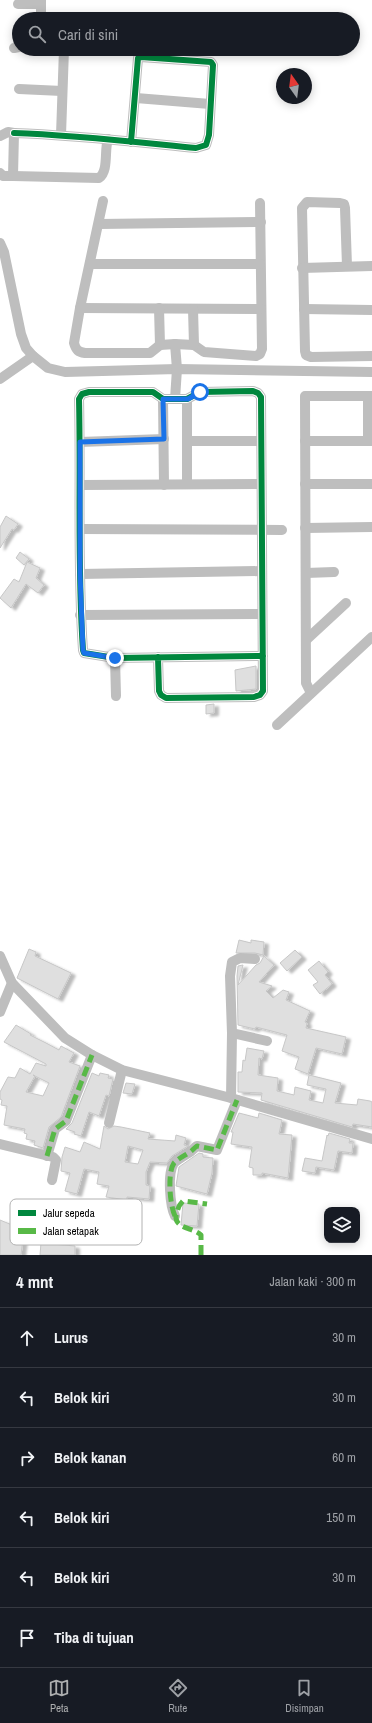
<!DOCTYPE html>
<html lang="id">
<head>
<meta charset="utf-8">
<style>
	body { margin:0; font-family:"Archivo Narrow",sans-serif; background:#242831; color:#f1f3f6 }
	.controls { position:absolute; right:12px; bottom:12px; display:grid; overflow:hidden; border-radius:8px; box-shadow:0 2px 10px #0003 }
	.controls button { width:36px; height:36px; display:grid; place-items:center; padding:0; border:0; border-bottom:1px solid #363941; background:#171b24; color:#f1f3f6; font:20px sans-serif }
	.compass { position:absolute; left:276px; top:68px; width:36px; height:36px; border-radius:50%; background:#171b24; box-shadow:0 2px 10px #0003; rotate:346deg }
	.stop { position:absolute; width:12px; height:12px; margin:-9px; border:3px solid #1a73e8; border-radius:50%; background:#fff }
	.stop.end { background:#1a73e8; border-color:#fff; box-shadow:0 1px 4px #0008 }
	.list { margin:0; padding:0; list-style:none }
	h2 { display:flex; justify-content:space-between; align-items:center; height:52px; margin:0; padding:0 16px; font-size:17px }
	h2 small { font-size:13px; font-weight:400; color:#9ea1a6 }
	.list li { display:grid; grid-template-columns:26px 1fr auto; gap:12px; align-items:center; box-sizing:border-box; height:60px; padding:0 16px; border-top:1px solid #363941 }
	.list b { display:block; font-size:15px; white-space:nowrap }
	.list em { font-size:13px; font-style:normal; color:#9ea1a6 }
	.icon { flex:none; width:22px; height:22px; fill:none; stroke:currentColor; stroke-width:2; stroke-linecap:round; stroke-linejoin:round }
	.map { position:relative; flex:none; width:372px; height:1255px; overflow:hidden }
	.search { position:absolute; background:#171b24; box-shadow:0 2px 10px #0003; left:12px; right:12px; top:12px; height:44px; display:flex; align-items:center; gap:10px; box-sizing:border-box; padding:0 14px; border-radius:22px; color:#9ea1a6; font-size:15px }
	.sheet { height:412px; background:#171b24 }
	nav { display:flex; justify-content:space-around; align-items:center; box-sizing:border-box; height:56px; border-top:1px solid #363941; background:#171b24; font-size:11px; color:#9ea1a6 }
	nav a { display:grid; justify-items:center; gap:2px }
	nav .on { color:#adaeaf }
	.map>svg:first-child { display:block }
	.building { fill:#dfdfdf; stroke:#c7c7c7; fill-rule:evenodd; filter:url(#shadow) }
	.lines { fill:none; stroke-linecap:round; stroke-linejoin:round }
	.street { stroke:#bebebe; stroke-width:10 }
	.quiet { stroke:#58b947; stroke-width:5; stroke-dasharray:10 5; stroke-linecap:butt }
	.cycleway-casing { stroke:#fff; stroke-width:8 }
	.cycleway { stroke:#00873e; stroke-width:6 }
	.route { stroke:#1a73e8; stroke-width:5 }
	.key { fill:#fff; stroke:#b2b2b2; stroke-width:1 }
	.key-label { font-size:11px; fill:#000 }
</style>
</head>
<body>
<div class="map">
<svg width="372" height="1255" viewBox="0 0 372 1255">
	<defs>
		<filter id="shadow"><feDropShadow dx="4.5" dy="2.5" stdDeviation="1" flood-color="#0004"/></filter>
	</defs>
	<rect width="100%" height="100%" fill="#fff"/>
	<g class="building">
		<polygon points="6,516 18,524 14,530 12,529 0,548 0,527"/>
		<polygon points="20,552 29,559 24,565 16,558"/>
		<polygon points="27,562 40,568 36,578 44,585 38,593 26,584 11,608 0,598 14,579 19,582"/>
		<polygon points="256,666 256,689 236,691 235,670"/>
		<polygon points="214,704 214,713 206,714 206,705"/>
		<polygon points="239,940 251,943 251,940 264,942 263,955 255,953 236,953"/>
		<polygon points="29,949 36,952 35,956 71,973 58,999 17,978"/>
		<polygon points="295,950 302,957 287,971 280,963"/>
		<polygon points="264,956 274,965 259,982 272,986 266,991 273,998 283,990 289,992 286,1000 310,1011 305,1022 307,1023 306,1028 346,1037 342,1054 316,1048 308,1074 295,1069 299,1057 282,1051 287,1035 256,1027 255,1029 238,1025 237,976 238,966 243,965 238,985 256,965 260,963"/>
		<polygon points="319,961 328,972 325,975 332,984 320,994 313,985 318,982 308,970"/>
		<path d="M16,1025L31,1034L30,1035L46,1043L59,1050L61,1046L74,1053L69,1062L80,1066L61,1117L49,1127L43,1148L34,1145L35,1141L26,1139L27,1134L24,1133L25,1129L4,1125L7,1106L1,1105L2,1100L0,1099V1092L8,1077L15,1078L20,1068L30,1074L36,1063L46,1066V1064L4,1042ZM33,1075L49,1083L43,1096L26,1092L35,1076Z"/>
		<polygon points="247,1048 264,1051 262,1059 259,1058 258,1075 278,1078 277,1091 294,1095 295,1087 311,1091 309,1100 323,1103 326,1089 307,1085 309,1075 341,1083 335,1103 357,1105 358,1099 370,1101 372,1102 372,1127 353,1124 352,1127 261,1100 262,1093 238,1092 238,1072 242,1072 243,1060 245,1061"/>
		<polygon points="92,1073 99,1076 100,1073 109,1075 108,1078 113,1079 109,1096 106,1095 99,1116 89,1112 81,1136 74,1134 75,1132 66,1129 72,1123"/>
		<polygon points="126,1083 135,1084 132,1094 123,1093"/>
		<polygon points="239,1113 258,1118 259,1113 282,1120 279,1134 292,1135 288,1178 262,1173 262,1175 253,1175 253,1168 249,1167 252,1147 231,1144 233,1132 231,1132"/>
		<path d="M104,1126L108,1129L114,1126L121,1127L150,1133L148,1139L175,1141L176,1135L186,1138L184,1145L188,1146L172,1156L167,1163L150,1162L146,1172V1185L150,1186L149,1199L127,1197V1200L106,1197L109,1186L97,1184L99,1172L84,1169L77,1194L65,1191L70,1173L61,1171L62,1157L65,1147L80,1152L84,1142L100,1149ZM128,1146L143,1150L138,1164L125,1162Z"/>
		<polygon points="329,1133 350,1139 349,1143 353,1143 352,1153 338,1151 334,1170 316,1167 315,1173 302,1171 305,1158 322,1161 327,1135 328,1136"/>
		<polygon points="199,1153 203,1154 203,1157 213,1158 212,1173 207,1194 176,1186 179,1167"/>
		<polygon points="183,1203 199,1204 197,1226 181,1225"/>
		<polygon points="0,1220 24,1230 21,1255 0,1255"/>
		<polygon points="41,1243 75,1246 75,1255 40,1255"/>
	</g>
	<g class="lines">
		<g class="street">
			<polyline points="18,4 41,4"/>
			<polyline points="41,19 41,0"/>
			<polyline points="14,48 19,47"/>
			<polyline points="19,89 62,91"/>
			<polyline points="136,98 210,104"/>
			<path d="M14,133C75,135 135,142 196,148L206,145L209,135L213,65L211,62L141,57L138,58L131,142"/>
			<polyline points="61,135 64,49"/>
			<polyline points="0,136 8,132 14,133 13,176 3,176 0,173"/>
			<path d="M13,176L99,178C109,171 104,150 108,139"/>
			<path d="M103,201L80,308L74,343C76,350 78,352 85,353H150L160,345L175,344L194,345L204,352L256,356L260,354L262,349L260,203"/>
			<polyline points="99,224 261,222"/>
			<polyline points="0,243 4,252 21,334 26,348 33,356 48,368 65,372 177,369 372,372"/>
			<polyline points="90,264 260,264"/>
			<polyline points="347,266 345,208 344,204 340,203 307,202 302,208 305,351 306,355 311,357 372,356"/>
			<polyline points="302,268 372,266"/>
			<polyline points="80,308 261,309"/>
			<polyline points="159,308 160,345"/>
			<polyline points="193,309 194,345"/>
			<polyline points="304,309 372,310"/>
			<polyline points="0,379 33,356"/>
			<polyline points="368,396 368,441"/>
			<polyline points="163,399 164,485"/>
			<polyline points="175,399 177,369 175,344"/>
			<polyline points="188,441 261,441"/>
			<polyline points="305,441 372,441"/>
			<polyline points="80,442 164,439"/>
			<polyline points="187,484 187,399"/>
			<polyline points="305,484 372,484"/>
			<polyline points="81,485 261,484"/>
			<polyline points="305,528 372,527"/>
			<polyline points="80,529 282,530"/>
			<polyline points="306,573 334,572"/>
			<polyline points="80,574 262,571"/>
			<polyline points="80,615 262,614"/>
			<polyline points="306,640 346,603"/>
			<path d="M158,657L159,691L161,695L166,698L254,697L260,695L263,691L261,397L258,393L253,391L200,392L187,399H163L153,392H89L82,394L79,399C81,483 77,567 83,650L84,653L115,658L263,656"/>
			<polyline points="115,658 116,696"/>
			<polyline points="311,693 306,683 305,396 372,396"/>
			<polyline points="277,725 372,637"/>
			<polyline points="0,956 12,983 65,1038 92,1055 122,1070 231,1098 372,1139"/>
			<polyline points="0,1012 12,983"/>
			<polyline points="232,1033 267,1041"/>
			<polyline points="231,1098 232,1033 230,976 232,962 240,958 255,959"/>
			<polyline points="109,1123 122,1070"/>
			<polyline points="0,1144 53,1157 56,1160 52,1180"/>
			<polyline points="47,1156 55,1129 66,1121 92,1055"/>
			<path d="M175,1216C170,1206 167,1173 174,1163C179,1158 184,1156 190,1152C193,1150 194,1148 197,1146L217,1150L237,1100"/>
		</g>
		<g class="quiet">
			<polyline points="47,1156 55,1129 66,1121 92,1055"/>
			<path d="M175,1216C170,1206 167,1173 174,1163C179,1158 184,1156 190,1152C193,1150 194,1148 197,1146L217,1150L237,1100"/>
			<path d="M201,1255V1235C193,1227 171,1229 177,1212C178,1208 179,1205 183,1201L207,1204"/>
		</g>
		<defs>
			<g id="cycleway">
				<path d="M14,133C75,135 135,142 196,148L206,145L209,135L213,65L211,62L141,57L138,58L131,142"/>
				<path d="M158,657L159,691L161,695L166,698L254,697L260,695L263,691L261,397L258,393L253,391L200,392L187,399H163L153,392H89L82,394L79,399C81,483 77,567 83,650L84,653L115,658L263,656"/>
			</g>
		</defs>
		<use href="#cycleway" class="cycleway-casing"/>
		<use href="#cycleway" class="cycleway"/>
	</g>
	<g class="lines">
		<polyline class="route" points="115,658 84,653 83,650 80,574 80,442 164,439 163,399 188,399 200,392"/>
	</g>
	<rect x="10" y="1199" width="132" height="46" rx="6" class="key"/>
	<rect x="18" y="1210" width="18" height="6" fill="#00873e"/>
	<rect x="18" y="1228" width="18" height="6" fill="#58b947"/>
	<g class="key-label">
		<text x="43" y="1217">Jalur sepeda</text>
		<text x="43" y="1235">Jalan setapak</text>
	</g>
</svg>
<div class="controls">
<button><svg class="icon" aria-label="layers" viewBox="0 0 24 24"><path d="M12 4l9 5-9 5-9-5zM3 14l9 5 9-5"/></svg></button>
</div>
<svg class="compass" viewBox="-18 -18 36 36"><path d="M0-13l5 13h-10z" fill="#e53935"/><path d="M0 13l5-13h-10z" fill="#9ea1a6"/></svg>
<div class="stop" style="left:200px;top:392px"></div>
<div class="stop end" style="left:115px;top:658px"></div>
<div class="search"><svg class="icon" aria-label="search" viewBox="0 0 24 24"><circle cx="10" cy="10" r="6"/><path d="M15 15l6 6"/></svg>Cari di sini</div>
</div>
<section class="sheet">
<h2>4 mnt<small>Jalan kaki · 300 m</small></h2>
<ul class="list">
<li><svg class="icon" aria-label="ahead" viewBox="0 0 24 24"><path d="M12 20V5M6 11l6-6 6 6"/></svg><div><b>Lurus</b></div><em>30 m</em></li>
<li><svg class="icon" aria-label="left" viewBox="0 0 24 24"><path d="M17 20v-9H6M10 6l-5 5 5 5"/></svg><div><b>Belok kiri</b></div><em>30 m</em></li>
<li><svg class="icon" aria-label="right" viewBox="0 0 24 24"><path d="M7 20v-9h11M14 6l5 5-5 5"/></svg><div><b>Belok kanan</b></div><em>60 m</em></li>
<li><svg class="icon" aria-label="left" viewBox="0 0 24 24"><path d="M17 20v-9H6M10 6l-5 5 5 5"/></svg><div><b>Belok kiri</b></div><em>150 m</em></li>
<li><svg class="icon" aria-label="left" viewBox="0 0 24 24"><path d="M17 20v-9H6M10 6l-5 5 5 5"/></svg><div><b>Belok kiri</b></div><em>30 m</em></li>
<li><svg class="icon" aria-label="arrive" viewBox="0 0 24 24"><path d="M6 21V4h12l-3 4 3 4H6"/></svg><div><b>Tiba di tujuan</b></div></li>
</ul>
</section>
<nav>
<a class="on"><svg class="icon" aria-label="map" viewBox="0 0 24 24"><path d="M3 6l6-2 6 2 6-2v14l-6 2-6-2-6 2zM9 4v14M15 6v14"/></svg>Peta</a>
<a><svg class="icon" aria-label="directions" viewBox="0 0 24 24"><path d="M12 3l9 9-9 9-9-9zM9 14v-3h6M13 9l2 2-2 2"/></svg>Rute</a>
<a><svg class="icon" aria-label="saved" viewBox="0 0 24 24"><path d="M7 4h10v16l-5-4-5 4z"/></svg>Disimpan</a>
</nav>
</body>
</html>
